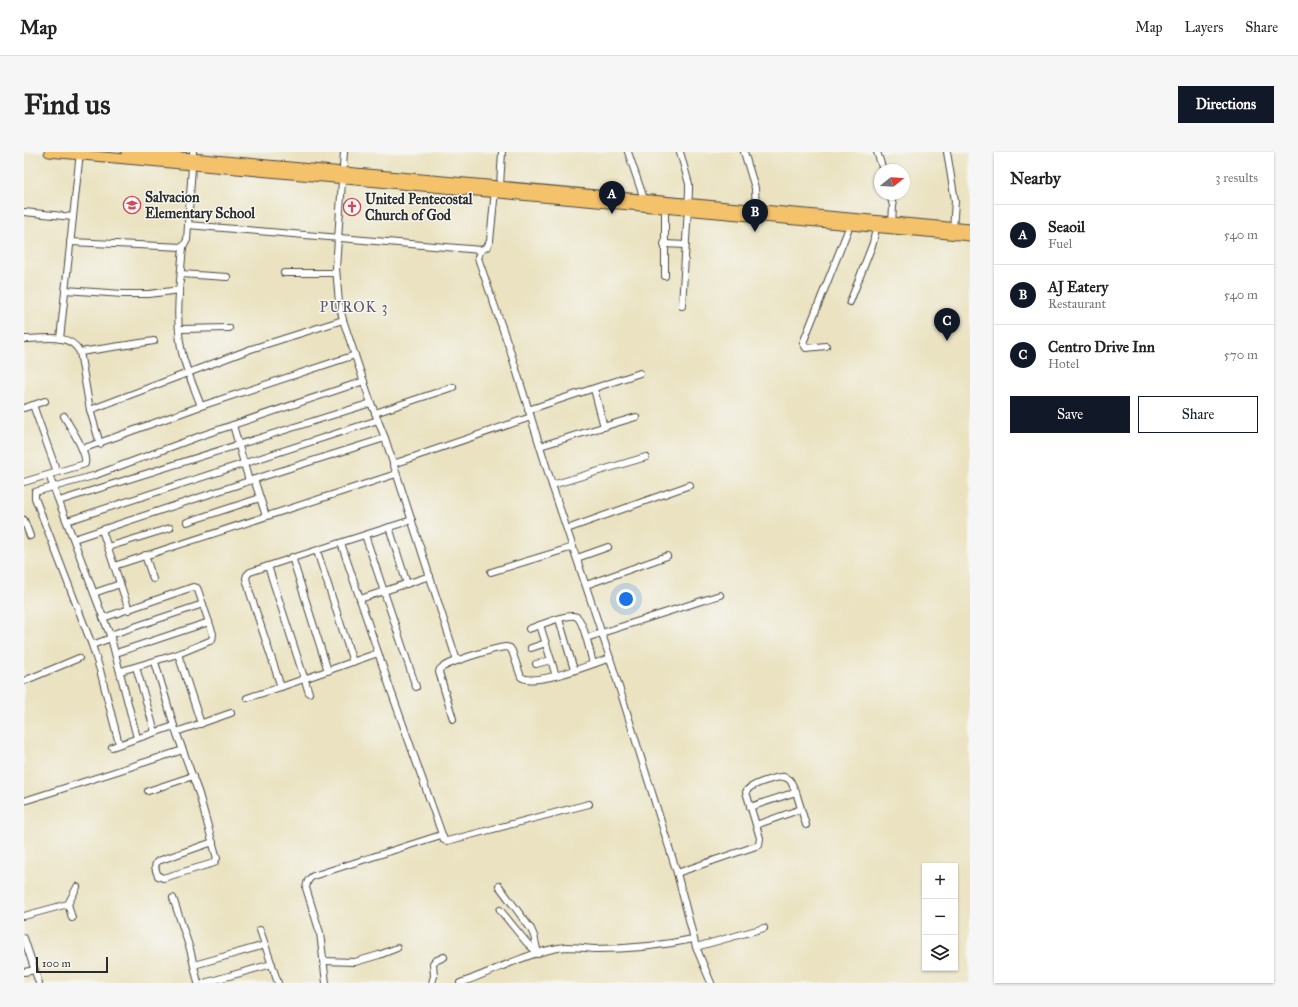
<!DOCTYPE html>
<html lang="en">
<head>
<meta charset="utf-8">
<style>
	body { margin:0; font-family:"IM FELL Great Primer",serif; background:#f6f6f6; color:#222 }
	.controls { position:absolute; right:12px; bottom:12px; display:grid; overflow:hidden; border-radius:0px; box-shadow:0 1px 3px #0004 }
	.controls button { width:36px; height:36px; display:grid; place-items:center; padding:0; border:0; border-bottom:1px solid #e0e0e0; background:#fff; color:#222; font:20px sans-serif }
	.compass { position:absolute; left:850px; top:12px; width:36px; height:36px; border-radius:50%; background:#fff; box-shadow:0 1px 3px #0004; rotate:72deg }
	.scale { position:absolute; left:12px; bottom:10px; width:72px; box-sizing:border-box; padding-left:4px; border:2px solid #2b2b2b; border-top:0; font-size:11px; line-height:14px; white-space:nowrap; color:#2b2b2b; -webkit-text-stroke:3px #f6f6f2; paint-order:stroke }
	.you { position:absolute; left:602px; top:447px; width:14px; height:14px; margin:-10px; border:3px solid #fff; border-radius:50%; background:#1a73e8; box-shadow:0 0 0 6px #1a73e833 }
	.badge { display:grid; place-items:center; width:26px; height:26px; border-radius:50%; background:#111827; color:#fff; font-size:13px; font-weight:700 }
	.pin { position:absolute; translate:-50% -33px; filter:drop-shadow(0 1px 2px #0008) }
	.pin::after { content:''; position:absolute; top:21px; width:14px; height:12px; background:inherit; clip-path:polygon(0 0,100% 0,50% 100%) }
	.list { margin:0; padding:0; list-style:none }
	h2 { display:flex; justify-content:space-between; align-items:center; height:52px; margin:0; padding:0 16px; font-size:17px }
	h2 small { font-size:13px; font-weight:400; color:#767676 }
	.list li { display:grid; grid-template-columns:26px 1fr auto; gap:12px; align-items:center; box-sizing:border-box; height:60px; padding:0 16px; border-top:1px solid #e0e0e0 }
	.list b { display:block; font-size:15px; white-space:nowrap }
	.list p { margin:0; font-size:13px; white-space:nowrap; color:#767676 }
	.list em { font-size:13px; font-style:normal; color:#767676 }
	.actions { display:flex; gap:8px; padding:12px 16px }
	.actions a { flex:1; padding:9px 0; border:1px solid #111827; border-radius:0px; text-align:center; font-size:14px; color:#111827 }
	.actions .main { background:#111827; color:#fff }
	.icon { flex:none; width:22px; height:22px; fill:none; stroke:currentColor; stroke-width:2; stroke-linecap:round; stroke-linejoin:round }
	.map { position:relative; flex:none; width:946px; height:831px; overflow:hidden; border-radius:0px }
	header { display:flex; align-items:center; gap:24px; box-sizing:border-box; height:56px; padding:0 20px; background:#fff; border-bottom:1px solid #e0e0e0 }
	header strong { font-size:19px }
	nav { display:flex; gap:22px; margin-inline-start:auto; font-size:14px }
	.intro { display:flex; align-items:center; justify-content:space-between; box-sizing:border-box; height:96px; padding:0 24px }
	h1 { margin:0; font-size:28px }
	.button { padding:10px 18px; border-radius:0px; background:#111827; color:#fff; font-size:14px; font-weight:700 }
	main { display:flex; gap:24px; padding:0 24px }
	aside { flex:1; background:#fff; border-radius:0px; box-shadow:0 1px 3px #0004 }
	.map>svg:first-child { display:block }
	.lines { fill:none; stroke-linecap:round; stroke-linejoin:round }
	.minor-casing { stroke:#484641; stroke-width:8 }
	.highway-casing { stroke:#484641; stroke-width:11 }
	.minor { stroke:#fff; stroke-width:6 }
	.highway { stroke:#f4c26a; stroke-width:9 }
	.labels { text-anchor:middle; stroke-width:3; stroke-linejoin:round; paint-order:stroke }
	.poi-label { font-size:14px; font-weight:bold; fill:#2b2b2b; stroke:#f6f6f2; text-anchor:start }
	.neighbourhood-label { font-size:15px; letter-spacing:1px; fill:#61586c; stroke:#f6f6f2 }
</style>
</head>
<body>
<header>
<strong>Map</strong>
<nav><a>Map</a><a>Layers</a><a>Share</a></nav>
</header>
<div class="intro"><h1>Find us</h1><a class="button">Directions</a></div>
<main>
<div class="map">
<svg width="946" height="831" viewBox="0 0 946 831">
	<rect width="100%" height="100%" fill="#f6f6f2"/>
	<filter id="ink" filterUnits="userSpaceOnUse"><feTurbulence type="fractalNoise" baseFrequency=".025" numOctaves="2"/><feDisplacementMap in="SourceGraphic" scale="8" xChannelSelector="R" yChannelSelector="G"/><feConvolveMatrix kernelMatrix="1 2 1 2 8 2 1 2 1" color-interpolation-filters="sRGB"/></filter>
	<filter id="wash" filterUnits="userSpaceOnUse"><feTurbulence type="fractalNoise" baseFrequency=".012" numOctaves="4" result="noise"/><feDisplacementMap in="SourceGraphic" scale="16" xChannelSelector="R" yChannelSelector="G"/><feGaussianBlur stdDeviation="0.9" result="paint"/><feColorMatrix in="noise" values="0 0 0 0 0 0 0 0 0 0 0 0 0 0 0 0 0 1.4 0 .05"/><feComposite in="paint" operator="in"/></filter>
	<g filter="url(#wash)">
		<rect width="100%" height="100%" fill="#eae2c0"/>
	</g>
	<g filter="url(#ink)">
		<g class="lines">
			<defs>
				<g id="minor">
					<path d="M169,0L163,88L159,95C156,131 150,170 159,205C164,222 171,238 177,254"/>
					<polyline points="320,0 312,116 315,151 319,168 347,251 361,286 433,509"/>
					<polyline points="604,0 620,47 620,50"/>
					<polyline points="656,0 665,32 665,39 658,154"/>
					<polyline points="720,0 731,36 732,57"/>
					<polyline points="853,0 859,18"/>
					<polyline points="923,0 931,49 929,78"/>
					<polyline points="476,34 478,0"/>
					<polyline points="866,42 869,54 868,72"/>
					<polyline points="0,60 49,65"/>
					<polyline points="164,73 457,98 463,95 466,89 471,38"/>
					<polyline points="46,90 159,95"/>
					<polyline points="640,92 662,93"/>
					<polyline points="457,98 454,105 455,109 486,198 528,333 586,506 653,721 672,795 687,831"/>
					<polyline points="260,121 312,121"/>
					<polyline points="157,122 203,125"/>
					<polyline points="641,124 641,56"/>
					<polyline points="41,138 99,142 125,142 156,138"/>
					<polyline points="826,150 849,91 852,76"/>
					<polyline points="156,177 205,176"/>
					<path d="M0,187C20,187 45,180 56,200L66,258L76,292"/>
					<polyline points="36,187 56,0"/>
					<polyline points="802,194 782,196 779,191 826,73"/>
					<polyline points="56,200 130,189"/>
					<polyline points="570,237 580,275"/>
					<polyline points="9,253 33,320"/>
					<polyline points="0,256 21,249"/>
					<polyline points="66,258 227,197 319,168"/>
					<polyline points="504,258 616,221"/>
					<polyline points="351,261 429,235"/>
					<polyline points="209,273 225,329"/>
					<polyline points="516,294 612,265"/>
					<polyline points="58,297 177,254 331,203"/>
					<polyline points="369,312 507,265"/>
					<polyline points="25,323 29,334 87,486 113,586"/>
					<polyline points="230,327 242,364"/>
					<path d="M0,330L61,312C64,301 46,275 40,264"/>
					<polyline points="528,333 622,305"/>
					<polyline points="35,349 347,251"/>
					<polyline points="0,368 6,384"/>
					<polyline points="43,369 354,268"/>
					<polyline points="163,370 236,346"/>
					<polyline points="365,375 383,432"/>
					<polyline points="543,377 666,333"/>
					<polyline points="78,378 105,458"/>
					<polyline points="341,383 392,535"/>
					<polyline points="50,387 225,329 361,286"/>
					<polyline points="317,391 366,536 420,688 423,689 565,652"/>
					<polyline points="84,395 146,376"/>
					<polyline points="293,399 329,510"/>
					<polyline points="121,403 129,427"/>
					<polyline points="268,405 304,519"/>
					<polyline points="553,406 584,395"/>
					<polyline points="90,414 372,322"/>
					<polyline points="244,414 285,541"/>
					<polyline points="467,420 549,395"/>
					<polyline points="562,433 643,404"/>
					<polyline points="70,441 96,432"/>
					<polyline points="336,447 406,424"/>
					<polyline points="79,466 169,435 173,436 174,438 189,482 188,488 154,502 97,519"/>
					<polyline points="535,467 550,518"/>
					<polyline points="516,473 532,524"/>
					<path d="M505,477C514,474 546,460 553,465C559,469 567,503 569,512"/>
					<polyline points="86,483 179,452"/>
					<polyline points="562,486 696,443"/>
					<polyline points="68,493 87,486"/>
					<polyline points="507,496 522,491"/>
					<polyline points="92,501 185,470"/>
					<path d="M354,501L257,535L226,441L222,426L223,423L226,420C280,402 334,385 388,368"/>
					<polyline points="154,502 177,572"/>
					<path d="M131,510L150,574L175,642L192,703L193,706L190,711L139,726L134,724C132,719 129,713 134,709L189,690"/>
					<polyline points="512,512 527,508"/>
					<polyline points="112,515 131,580"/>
					<polyline points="0,529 55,506"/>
					<polyline points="223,546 257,535"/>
					<path d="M429,567L415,520C416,517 415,517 419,515C429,509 470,496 482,495L486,496L488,499L497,525C511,535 569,512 586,506"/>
					<polyline points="152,580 207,561"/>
					<polyline points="95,592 76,518 68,493 11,346 11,340 69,324 179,283 340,229"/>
					<polyline points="88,595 150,574"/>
					<polyline points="124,639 169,624"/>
					<polyline points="0,649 159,598"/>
					<polyline points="726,655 772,640"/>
					<polyline points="732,673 777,657"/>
					<path d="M653,721L735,693L736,686L722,640C724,633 749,626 757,625C760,624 763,626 766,628L772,640L782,673"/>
					<polyline points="475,734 507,777 510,784 514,802"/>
					<polyline points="149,746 166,797 174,831"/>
					<polyline points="44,752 48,766"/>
					<polyline points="476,758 503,791 513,800"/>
					<polyline points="0,764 44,752 53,735"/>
					<polyline points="236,778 254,831"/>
					<polyline points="0,786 15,831"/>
					<polyline points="672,795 740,776"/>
					<polyline points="299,809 331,810 355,803 373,796"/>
					<polyline points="170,813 241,793"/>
					<polyline points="0,820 11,818"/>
					<polyline points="180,831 248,812"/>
					<path d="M302,831L296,781L282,736C283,730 284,727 289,724L417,683"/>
					<polyline points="408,831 410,824 409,811 411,809 420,805"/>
					<path d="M436,831C469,820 508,798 542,795C551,795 561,796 570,797C603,797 637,794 669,787"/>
				</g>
				<g id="highway">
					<polyline points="25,0 946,84"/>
					<polyline points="102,0 946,77"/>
				</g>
			</defs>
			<use href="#minor" class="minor-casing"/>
			<use href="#highway" class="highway-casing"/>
			<use href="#minor" class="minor"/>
			<use href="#highway" class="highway"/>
		</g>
	</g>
	<defs>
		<symbol id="school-ring" viewBox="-11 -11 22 22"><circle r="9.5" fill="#f6f6f2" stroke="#d1495b" stroke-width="1.5"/><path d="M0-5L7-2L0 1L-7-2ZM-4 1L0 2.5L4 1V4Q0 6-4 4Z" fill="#d1495b"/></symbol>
		<symbol id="church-ring" viewBox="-11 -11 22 22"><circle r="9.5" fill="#f6f6f2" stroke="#d1495b" stroke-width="1.5"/><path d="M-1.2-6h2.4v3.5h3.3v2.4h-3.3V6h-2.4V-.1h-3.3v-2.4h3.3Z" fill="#d1495b"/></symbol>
	</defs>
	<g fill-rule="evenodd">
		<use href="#school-ring" x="98" y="43" width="20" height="20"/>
		<use href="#church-ring" x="318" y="45" width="20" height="20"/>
	</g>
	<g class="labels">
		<g class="poi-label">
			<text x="121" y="50">Salvacion<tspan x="121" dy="16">Elementary School</tspan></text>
			<text x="341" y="52">United Pentecostal<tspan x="341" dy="16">Church of God</tspan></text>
		</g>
		<g class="neighbourhood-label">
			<text x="330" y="160">PUROK 3</text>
		</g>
	</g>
</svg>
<div class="controls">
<button>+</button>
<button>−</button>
<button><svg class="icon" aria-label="layers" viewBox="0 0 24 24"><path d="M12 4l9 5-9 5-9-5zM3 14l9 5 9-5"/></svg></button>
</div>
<svg class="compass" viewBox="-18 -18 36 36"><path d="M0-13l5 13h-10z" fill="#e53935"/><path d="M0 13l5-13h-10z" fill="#767676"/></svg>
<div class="scale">100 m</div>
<div class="you"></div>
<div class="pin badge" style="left:588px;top:62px">A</div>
<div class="pin badge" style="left:731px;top:80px">B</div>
<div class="pin badge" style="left:923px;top:189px">C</div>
</div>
<aside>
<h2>Nearby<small>3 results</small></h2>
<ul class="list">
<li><span class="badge">A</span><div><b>Seaoil</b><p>Fuel</p></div><em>540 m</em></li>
<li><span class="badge">B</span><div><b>AJ Eatery</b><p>Restaurant</p></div><em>540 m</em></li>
<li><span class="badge">C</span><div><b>Centro Drive Inn</b><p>Hotel</p></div><em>570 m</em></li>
</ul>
<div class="actions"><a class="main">Save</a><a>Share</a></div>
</aside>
</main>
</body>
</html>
